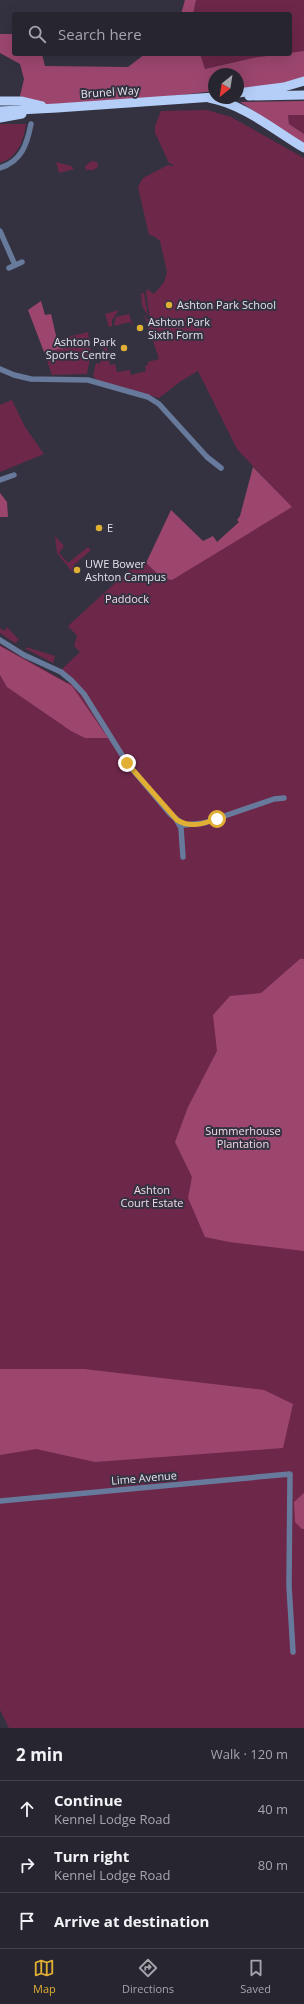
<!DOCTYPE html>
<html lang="en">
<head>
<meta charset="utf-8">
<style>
	body { margin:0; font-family:"Open Sans",sans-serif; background:#33323c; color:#f1f3f6 }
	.compass { position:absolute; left:208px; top:68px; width:36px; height:36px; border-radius:50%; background:#272630; box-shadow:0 4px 16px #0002; rotate:210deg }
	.stop { position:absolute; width:12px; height:12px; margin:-9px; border:3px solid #e1af34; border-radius:50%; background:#fff }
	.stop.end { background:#e1af34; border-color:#fff; box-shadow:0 1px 4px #0008 }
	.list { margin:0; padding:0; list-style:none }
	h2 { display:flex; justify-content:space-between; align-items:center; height:52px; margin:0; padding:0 16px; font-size:17px }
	h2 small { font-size:13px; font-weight:400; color:#a4a5ab }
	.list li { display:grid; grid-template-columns:26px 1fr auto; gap:12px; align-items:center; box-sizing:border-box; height:56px; padding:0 16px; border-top:1px solid #43434c }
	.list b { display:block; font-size:15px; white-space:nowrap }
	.list p { margin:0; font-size:13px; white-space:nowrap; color:#a4a5ab }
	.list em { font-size:13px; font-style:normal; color:#a4a5ab }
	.icon { flex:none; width:22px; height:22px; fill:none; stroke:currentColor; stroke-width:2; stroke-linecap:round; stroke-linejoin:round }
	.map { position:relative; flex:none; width:304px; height:1728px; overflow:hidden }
	.search { position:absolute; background:#272630; box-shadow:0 4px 16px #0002; left:12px; right:12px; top:12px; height:44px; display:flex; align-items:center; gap:10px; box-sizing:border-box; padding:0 14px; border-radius:4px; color:#a4a5ab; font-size:15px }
	.sheet { height:220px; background:#272630 }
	nav { display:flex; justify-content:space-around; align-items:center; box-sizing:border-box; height:56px; border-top:1px solid #43434c; background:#272630; font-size:11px; color:#a4a5ab }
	nav a { display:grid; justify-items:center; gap:2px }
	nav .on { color:#e1af34 }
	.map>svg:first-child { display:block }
	.green { fill:#6d2749 }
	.forest { fill:#9c466e }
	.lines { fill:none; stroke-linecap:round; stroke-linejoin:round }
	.minor { stroke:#677a9b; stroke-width:5.5 }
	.trunk { stroke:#b4cef8; stroke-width:9 }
	.route { stroke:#e1af34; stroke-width:5 }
	.poi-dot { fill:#e1af34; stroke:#343240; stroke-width:1.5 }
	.labels { text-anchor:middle; stroke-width:4; stroke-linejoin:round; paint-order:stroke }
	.street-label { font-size:11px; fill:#e4e3ec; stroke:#343240 }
	.poi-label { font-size:11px; fill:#e4e3ec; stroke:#343240; text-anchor:start }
	.park-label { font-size:11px; fill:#f4dbe4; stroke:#343240 }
</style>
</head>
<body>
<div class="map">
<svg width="304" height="1728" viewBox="0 0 304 1728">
	<rect width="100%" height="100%" fill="#343240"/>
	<g class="green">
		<polygon points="196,0 304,0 304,51 290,54 290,14 193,14"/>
		<polygon points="200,54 289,54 253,58 205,69"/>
		<polygon points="207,110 231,117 304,158 304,1728 9,1728 0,1710 0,645 68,683 73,678 62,671 63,668 80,652 74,646 77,636 68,626 138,562 146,563 162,578 291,507 237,449 198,371 181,381 159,398 97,380 93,376 96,363 100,364 104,344 106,343 110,365 115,364 117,372 130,370 131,375 146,371 145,366 148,365 148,362 159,359 144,314 147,319 150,319 146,292 147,289 154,294 164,282 167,272 160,241 155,237 149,235 138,187 143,178 168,165 173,166 174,165 169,163 155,133 155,126 161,111"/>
		<polygon points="288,115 304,115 304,134 289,124"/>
		<path d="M0,124H26C23,142 18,157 0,163Z"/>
		<polygon points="92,161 97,162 98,167 93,170 86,170 85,166"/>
		<polygon points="56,162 71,166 74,169 59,173"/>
		<polygon points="141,293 144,293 148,316 142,306"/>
		<polygon points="119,310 112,320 112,326 109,327 105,314"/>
		<polygon points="129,314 133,326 130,322 114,326 116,317"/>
		<polygon points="88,332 91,353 87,374 52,375 44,352 70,347 68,337"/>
		<polygon points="12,400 25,427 44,454 0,472 0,405"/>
		<polygon points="55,536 64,546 59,553 68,563 88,547 91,550 73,566 76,570 74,574 57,553"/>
		<polygon points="7,627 19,640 15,643 0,633 0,628 5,631"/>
		<polygon points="26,647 55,656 53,663 26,649"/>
	</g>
	<g class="forest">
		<polygon points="185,0 196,0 193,14 181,14"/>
		<polygon points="0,34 13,34 14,54 42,54 45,66 128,67 145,54 200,54 205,69 253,58 304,51 304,78 284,83 238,89 238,74 214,74 214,91 155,98 46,105 20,96 24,79 20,64 0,53"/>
		<polygon points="304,101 304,115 288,115 289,124 304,134 304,144 240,102"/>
		<polygon points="41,301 45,315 51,314 57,340 68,337 70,347 44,352 28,310"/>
		<polygon points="253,467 292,507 172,580 162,578 146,563 171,510 203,541 213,536 217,542 239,522 237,520 240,516"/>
		<polygon points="0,493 7,502 8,517 0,517"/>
		<polygon points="0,646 72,686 108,738 85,738 71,731 7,687 0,675"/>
		<polygon points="300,959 304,959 304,1251 229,1242 205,1237 188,1198 192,1177 175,1142 188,1107 217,1051 213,1015 230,996 261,993"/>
		<polygon points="0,1369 84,1369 264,1390 293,1404 283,1448 95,1462 36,1449 0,1455"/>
		<polygon points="304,1493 304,1529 302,1529 295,1522 294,1502"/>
	</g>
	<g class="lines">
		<g class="minor">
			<path d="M0,168C22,161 27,144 31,124"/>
			<polyline points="0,231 15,265"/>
			<polyline points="9,268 22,262"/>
			<polyline points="0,369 14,375 31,379 88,380 148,397 159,404 207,457 221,468"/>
			<polyline points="0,480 14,475"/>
			<polyline points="0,640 24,655 61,672 72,681 84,694 127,763 170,814 184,825 204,823 274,799 284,798"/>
			<polyline points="177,821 181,828 183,857"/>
			<polyline points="0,1501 290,1474 289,1586 293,1652"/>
		</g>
		<g class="trunk">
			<polyline points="238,93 284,87 304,81"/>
			<polyline points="249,96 304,95"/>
			<path d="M209,98C243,104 274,130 304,148"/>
			<polyline points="0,101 21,101 42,106"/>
			<polyline points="0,111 57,108 214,97"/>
			<polyline points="0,118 22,114"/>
		</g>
	</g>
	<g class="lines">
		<path class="route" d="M127,763L177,820C190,828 203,824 217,819"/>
	</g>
	<g class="poi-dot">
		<circle cx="169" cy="305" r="4"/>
		<circle cx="140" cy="328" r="4"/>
		<circle cx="124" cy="348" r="4"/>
		<circle cx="99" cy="528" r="4"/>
		<circle cx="77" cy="570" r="4"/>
	</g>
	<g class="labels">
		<g class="street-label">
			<text transform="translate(110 92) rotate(-4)" y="4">Brunel Way</text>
			<text transform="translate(144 1478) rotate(-5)" y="4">Lime Avenue</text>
		</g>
		<g class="poi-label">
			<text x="177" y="309">Ashton Park School</text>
			<text x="148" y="326">Ashton Park<tspan x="148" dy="13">Sixth Form</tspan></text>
			<text x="116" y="346" text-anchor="end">Ashton Park<tspan x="116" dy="13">Sports Centre</tspan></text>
			<text x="107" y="532">E</text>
			<text x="85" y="568">UWE Bower<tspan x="85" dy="13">Ashton Campus</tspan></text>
		</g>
		<g class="park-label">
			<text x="127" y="603">Paddock</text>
			<text x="243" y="1135">Summerhouse<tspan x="243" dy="13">Plantation</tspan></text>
			<text x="152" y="1194">Ashton<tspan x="152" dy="13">Court Estate</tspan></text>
		</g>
	</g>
</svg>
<svg class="compass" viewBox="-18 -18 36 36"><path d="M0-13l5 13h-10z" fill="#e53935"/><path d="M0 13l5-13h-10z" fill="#a4a5ab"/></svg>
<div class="stop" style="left:217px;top:819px"></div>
<div class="stop end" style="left:127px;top:763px"></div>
<div class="search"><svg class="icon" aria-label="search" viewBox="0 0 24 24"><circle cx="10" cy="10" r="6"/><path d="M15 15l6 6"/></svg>Search here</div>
</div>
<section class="sheet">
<h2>2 min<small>Walk · 120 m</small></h2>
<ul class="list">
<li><svg class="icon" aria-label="ahead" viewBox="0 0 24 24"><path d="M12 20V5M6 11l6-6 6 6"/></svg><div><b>Continue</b><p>Kennel Lodge Road</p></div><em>40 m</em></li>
<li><svg class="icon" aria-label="right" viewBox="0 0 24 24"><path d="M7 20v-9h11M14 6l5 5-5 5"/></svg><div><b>Turn right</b><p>Kennel Lodge Road</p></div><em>80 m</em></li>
<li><svg class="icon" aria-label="arrive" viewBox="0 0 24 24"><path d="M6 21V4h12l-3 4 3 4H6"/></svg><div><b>Arrive at destination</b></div></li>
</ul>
</section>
<nav>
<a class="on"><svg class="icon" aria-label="map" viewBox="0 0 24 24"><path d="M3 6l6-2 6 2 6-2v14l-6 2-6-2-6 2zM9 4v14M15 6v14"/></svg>Map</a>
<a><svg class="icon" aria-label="directions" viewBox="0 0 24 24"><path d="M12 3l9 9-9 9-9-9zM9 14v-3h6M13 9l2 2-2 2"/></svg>Directions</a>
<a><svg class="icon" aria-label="saved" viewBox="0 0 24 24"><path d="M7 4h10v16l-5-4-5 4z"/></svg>Saved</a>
</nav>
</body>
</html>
